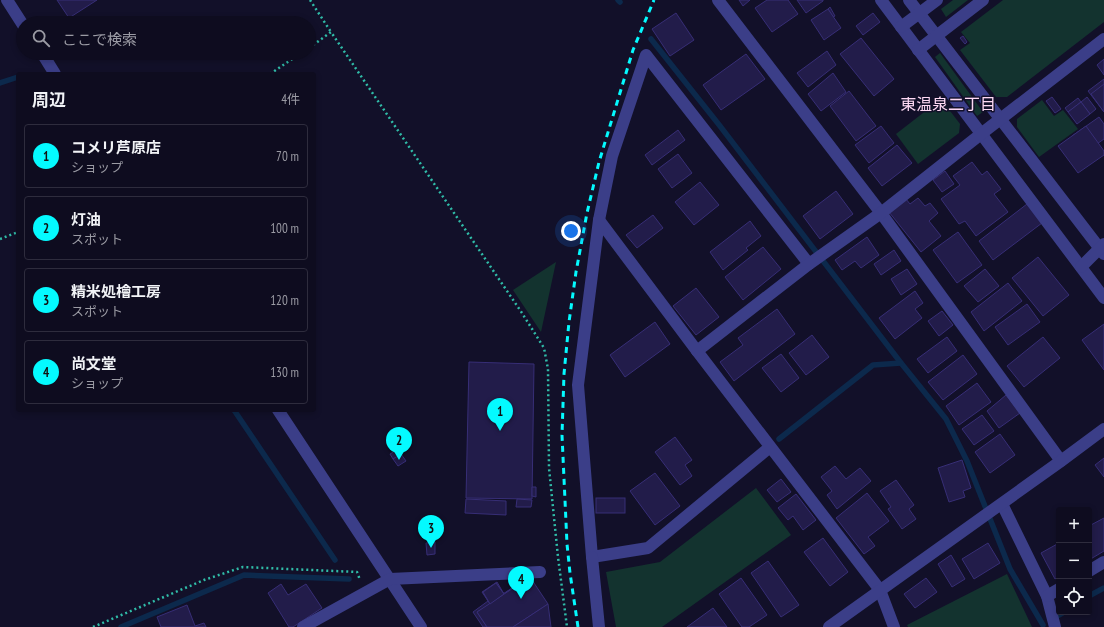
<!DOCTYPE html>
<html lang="ja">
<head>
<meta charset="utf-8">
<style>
	body { margin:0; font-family:"PT Sans Narrow","Noto Sans JP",sans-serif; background:#171528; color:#f1f3f6 }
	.controls { position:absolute; right:12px; bottom:12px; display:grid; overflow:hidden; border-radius:4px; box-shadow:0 2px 6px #0003 }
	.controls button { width:36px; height:36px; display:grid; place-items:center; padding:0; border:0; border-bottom:1px solid #2e2c3d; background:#0e0c1f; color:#f1f3f6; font:20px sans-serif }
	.you { position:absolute; left:571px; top:231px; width:14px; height:14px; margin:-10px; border:3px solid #fff; border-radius:50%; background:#1a73e8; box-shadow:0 0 0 6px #1a73e833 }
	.badge { display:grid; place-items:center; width:26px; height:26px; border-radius:50%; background:#04faff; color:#111; font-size:13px; font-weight:700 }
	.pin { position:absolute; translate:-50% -33px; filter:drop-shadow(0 1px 2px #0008) }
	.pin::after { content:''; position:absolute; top:21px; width:14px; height:12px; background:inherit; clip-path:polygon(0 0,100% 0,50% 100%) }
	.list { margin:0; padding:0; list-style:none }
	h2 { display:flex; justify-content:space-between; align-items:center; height:52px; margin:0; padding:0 16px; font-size:17px }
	h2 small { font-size:13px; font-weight:400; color:#9b9ba4 }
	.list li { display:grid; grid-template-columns:26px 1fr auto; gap:12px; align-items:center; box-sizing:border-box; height:64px; margin:0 8px 8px; padding:0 8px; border:1px solid #2e2c3d; border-radius:4px }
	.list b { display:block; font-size:15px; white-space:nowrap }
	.list p { margin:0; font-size:13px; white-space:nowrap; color:#9b9ba4 }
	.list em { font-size:13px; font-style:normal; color:#9b9ba4 }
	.icon { flex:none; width:22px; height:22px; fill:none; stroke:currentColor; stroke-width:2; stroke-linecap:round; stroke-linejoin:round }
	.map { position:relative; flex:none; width:1104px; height:627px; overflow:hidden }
	.search { position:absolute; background:#0e0c1f; box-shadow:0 2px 6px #0003; left:16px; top:16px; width:300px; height:44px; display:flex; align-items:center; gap:10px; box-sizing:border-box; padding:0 14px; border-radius:22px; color:#9b9ba4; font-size:15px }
	.panel { position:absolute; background:#0e0c1f; box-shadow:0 2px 6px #0003; left:16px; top:72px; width:300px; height:340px; border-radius:4px }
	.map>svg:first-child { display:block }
	.green { fill:#13332f }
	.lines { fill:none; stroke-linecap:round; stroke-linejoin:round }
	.stream { stroke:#0c294c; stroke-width:5.5 }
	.building { fill:#221c4a; stroke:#372e76 }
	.path { stroke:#30bca8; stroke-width:2.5; stroke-dasharray:2 3; stroke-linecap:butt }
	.minor { stroke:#3b3e88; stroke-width:12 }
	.rail { stroke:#04faff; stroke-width:3; stroke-dasharray:6 5; stroke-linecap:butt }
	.labels { text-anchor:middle; stroke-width:3; stroke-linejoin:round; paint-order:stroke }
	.neighbourhood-label { font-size:16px; fill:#ffdaf5; stroke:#121029 }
</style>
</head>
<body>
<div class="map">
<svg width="1104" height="627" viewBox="0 0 1104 627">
	<rect width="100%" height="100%" fill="#121029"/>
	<g class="green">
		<polygon points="953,0 968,0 946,17 941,9"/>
		<polygon points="1003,0 1104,0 1104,22 1007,97 996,97 960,50 970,43 961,32"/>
		<polygon points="940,53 983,112 977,116 935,57"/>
		<polygon points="941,99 960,124 959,133 918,164 896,134"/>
		<polygon points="1042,100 1054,116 1063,110 1078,129 1039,157 1017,127 1017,119"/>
		<polygon points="556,262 541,332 513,290"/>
		<polygon points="756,488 791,535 662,627 616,627 606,572 660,562"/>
		<polygon points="1007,574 1032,627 908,627 907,625"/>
	</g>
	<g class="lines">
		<g class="stream">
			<polyline points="618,0 620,2"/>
			<polyline points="651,39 720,126 901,363 946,419 967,461 1010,569 1043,625"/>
			<polyline points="0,83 18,77"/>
			<polyline points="234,410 335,560"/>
			<polyline points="779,439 873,365 901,363"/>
			<polyline points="1089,596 1104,588"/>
			<polyline points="1052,619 1064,612"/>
			<polyline points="121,627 244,575 349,579"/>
		</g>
	</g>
	<g class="building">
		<polygon points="57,0 97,0 69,18"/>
		<polygon points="739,0 750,0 743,6"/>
		<polygon points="767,0 788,0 798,14 772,32 755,8"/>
		<polygon points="797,0 823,0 823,1 806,13"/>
		<polygon points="830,7 835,16 833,17 828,9"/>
		<polygon points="828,9 841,28 824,40 811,20"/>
		<polygon points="676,13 694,40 670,56 652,29"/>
		<polygon points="873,13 880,22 863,35 856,26"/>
		<polygon points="963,36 967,42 965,44 960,38"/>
		<polygon points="861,38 894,79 874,96 840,54"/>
		<polygon points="827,51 836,65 808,87 797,73"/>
		<polygon points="746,54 765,79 721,110 703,85"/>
		<polygon points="1104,59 1104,75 1097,65"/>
		<polygon points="833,73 846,92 821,111 808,94"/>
		<polygon points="1104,79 1104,112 1088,91"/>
		<polygon points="1104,84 1104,112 1091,94"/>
		<polygon points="849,91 876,126 856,141 830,106"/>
		<polygon points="1052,97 1061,109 1055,113 1046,101"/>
		<polygon points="1087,97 1096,109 1090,114 1081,102"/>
		<polygon points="1078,98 1081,102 1068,112 1065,108"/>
		<polygon points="1081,102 1090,114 1077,124 1068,112"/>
		<polygon points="1099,117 1104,124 1104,139 1084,153 1072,136"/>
		<polygon points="881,126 894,143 869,163 855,145"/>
		<polygon points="1086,126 1104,151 1104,155 1078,173 1058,146"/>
		<polygon points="678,130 685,140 652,165 645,155"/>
		<polygon points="897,145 912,163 882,186 868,168"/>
		<polygon points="678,154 692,173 672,188 658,169"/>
		<polygon points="972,162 982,175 987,171 1001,189 994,194 1008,212 976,236 965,221 959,224 941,199 960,185 953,176"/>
		<polygon points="945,171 954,184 942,192 933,180"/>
		<polygon points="700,182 719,205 694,225 675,202"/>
		<polygon points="836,191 853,214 820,239 803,216"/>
		<polygon points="918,198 925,206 930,203 938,213 929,221 941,236 921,252 889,212 906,199 910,204"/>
		<polygon points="1027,204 1042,223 993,260 979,241"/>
		<polygon points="653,215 663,228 637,248 626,235"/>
		<polygon points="750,221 761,236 746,248 748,250 723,270 710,252"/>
		<polygon points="958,232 982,265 957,283 933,250"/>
		<polygon points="867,237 879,255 861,268 855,261 842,270 835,260"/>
		<polygon points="763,247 781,269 743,300 725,277"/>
		<polygon points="894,250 901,261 881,275 874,264"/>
		<polygon points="1038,257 1069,295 1043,316 1012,278"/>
		<polygon points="907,269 917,284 901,295 891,279"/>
		<polygon points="985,269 999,286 978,302 964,286"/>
		<polygon points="1008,283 1022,301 984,331 971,312"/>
		<polygon points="696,288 719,317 696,335 673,306"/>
		<polygon points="915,291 923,303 915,309 922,318 895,339 879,318"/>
		<polygon points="1027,304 1040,322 1008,345 995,327"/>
		<polygon points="777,309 795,334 734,381 720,362 743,345 738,338"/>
		<polygon points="942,311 953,325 939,336 928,321"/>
		<polygon points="655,322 670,344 625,377 610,355"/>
		<polygon points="1104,324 1104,370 1082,340"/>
		<polygon points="812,335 829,357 806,375 789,353"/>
		<polygon points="947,337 957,351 928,373 917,359"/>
		<polygon points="1043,337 1060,358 1024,387 1007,366"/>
		<polygon points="781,354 799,378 781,392 762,368"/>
		<polygon points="963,355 977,374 943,400 928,382"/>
		<polygon points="469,362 534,364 532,499 466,498"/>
		<polygon points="977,383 991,402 959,425 946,406"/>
		<polygon points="1006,395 1020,413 999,428 987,411"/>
		<polygon points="982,415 994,431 974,445 962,429"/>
		<polygon points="1000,434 1015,455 990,473 975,452"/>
		<polygon points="675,437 692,460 685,465 692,476 680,485 655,452"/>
		<polygon points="398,449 401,454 393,459 390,454"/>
		<polygon points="401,454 406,461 398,466 393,459"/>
		<polygon points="1104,458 1104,477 1095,465"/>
		<polygon points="962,460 971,488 963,491 965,497 949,502 938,468"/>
		<polygon points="835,466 846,479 860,468 871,481 837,509 827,495 832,491 821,477"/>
		<polygon points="655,473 680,506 655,525 630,491"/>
		<polygon points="781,479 791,492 777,502 767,490"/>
		<polygon points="896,480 914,505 909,509 916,519 902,529 888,509 891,507 880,491"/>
		<polygon points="532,487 536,487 536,497 532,496"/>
		<polygon points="867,493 889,521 868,537 875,546 864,554 836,518"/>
		<polygon points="796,494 816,520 803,530 793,516 788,520 778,508"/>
		<rect x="596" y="498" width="29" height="15"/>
		<polygon points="466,499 506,501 506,515 465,513"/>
		<polygon points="517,499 532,500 531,507 516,507"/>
		<polygon points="1104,518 1104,551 1089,560 1089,526"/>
		<polygon points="823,538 848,572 830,586 804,552"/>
		<polygon points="435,542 435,554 427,555 426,543"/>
		<polygon points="988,543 1000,563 974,579 962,559"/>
		<polygon points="1059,543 1059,576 1055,579 1041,553"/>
		<polygon points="951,555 965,579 952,587 938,564"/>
		<polygon points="768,561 799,605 781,617 751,573"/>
		<polygon points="530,576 477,612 486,627 476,612"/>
		<polygon points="530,576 504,594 496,583 483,592 490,604 477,612 487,627 483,627 473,612 488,601 482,592 497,582 504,594"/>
		<polygon points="530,577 548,604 513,627 487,627 477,612"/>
		<polygon points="741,578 767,615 749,627 742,627 719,594"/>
		<polygon points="926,578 937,592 915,608 904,594"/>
		<polygon points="496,583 504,594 490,604 483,592"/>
		<polygon points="281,584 288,595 306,584 322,608 293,627 289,627 268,593"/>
		<polygon points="548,604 551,627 513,627"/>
		<polygon points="187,605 195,626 204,623 206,627 161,627 157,617"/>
		<polygon points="713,608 727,627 687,627"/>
	</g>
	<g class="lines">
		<g class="path">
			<polyline points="310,0 331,32"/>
			<polyline points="309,48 331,32 522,313 544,348 548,369 549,468 558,557 567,627"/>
			<polyline points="270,74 301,53"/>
			<polyline points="0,239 18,232"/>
			<polyline points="93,627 204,580 243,567 357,572 360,580"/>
		</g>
		<g class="minor">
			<polyline points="7,0 23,25"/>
			<polyline points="718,0 881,213 1061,461"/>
			<polyline points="881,0 1104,298"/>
			<polyline points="909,0 1104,254"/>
			<polyline points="901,27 937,0"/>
			<polyline points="918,50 983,0"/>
			<polyline points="42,53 55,74"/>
			<polyline points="599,220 612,156 646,55 809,264"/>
			<polyline points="1081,267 1104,244"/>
			<polyline points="697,351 809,264 881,213 981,134 1104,39"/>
			<polyline points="278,410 421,627"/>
			<polyline points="770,447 648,548 592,557 578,385 599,220 697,351 880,590 894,627"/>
			<polyline points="1002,504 1047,596 1055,627"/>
			<polyline points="592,557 599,627"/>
			<polyline points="1089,571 1104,562"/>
			<polyline points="1047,596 1059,589"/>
			<polyline points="303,627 390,579 540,572"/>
			<polyline points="829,627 1061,461 1104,429"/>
		</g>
		<polyline class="rail" points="578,627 570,573 567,544 562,435 564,374 569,322 576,272 587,213 599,162 633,50 654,0"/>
	</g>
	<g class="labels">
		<g class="neighbourhood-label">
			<text x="948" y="110">東温泉二丁目</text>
		</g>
	</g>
</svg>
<div class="controls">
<button>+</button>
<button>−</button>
<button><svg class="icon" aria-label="locate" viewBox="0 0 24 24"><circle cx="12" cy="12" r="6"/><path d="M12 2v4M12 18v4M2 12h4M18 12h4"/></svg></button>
</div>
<div class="you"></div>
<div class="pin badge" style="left:500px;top:431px">1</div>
<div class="pin badge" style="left:399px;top:460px">2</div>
<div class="pin badge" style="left:431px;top:548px">3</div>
<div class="pin badge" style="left:521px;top:599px">4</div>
<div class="search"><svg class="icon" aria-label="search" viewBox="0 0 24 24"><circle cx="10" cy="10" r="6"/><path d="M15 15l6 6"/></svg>ここで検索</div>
<section class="panel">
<h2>周辺<small>4件</small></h2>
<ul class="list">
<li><span class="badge">1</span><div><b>コメリ芦原店</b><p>ショップ</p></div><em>70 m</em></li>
<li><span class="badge">2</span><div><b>灯油</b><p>スポット</p></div><em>100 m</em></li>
<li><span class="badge">3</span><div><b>精米処檜工房</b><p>スポット</p></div><em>120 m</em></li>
<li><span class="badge">4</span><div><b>尚文堂</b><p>ショップ</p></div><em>130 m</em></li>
</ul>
</section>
</div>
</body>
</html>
